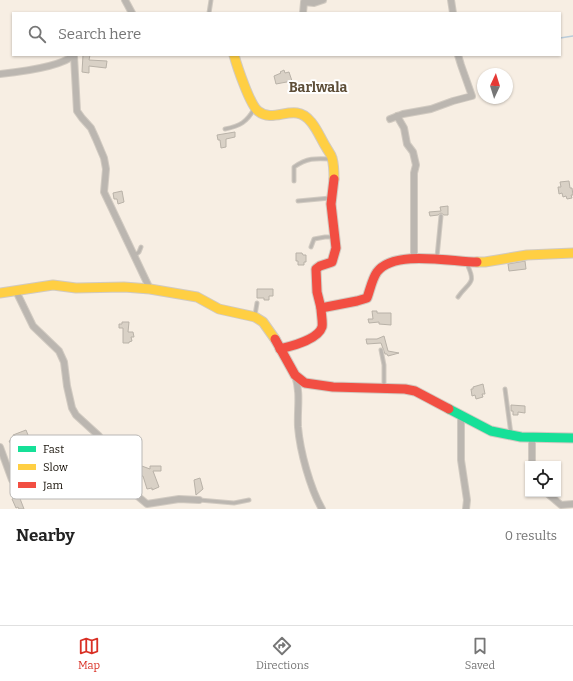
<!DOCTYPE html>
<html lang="en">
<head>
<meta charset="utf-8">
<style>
	body { margin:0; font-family:Bitter,serif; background:#f2f2f2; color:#222 }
	.controls { position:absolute; right:12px; bottom:12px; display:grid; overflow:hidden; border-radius:0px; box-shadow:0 1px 3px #0004 }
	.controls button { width:36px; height:36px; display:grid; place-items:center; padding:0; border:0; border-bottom:1px solid #e0e0e0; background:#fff; color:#222; font:20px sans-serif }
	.compass { position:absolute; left:477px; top:68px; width:36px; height:36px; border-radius:50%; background:#fff; box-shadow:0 1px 3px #0004; rotate:4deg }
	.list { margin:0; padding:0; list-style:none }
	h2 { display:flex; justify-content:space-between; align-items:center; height:52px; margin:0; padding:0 16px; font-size:17px }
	h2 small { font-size:13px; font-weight:400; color:#767676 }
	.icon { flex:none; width:22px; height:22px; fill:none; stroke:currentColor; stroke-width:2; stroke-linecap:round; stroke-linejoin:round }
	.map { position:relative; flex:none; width:573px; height:509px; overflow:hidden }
	.search { position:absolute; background:#fff; box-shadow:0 1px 3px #0004; left:12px; right:12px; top:12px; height:44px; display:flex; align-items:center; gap:10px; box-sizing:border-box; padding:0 14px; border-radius:0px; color:#767676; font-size:15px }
	.sheet { height:116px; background:#fff }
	nav { display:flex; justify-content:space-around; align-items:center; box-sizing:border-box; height:56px; border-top:1px solid #e0e0e0; background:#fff; font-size:11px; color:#767676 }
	nav a { display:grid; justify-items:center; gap:2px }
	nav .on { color:#d93025 }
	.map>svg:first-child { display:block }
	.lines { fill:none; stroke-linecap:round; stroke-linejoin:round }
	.stream { stroke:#baccda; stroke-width:1.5 }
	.building { fill:#d9d1c6; stroke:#b9b2a8 }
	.lane-casing { stroke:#d1cac1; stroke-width:5 }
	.street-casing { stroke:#d1cac1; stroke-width:8 }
	.fast-casing { stroke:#d1cac1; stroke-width:11 }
	.slow-casing { stroke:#d1cac1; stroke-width:11 }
	.jam-casing { stroke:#d1cac1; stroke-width:11 }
	.lane { stroke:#bbb6b0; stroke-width:3 }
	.street { stroke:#bbb6b0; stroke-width:6 }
	.fast { stroke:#16e098; stroke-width:9 }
	.slow { stroke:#ffcf43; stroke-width:9 }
	.jam { stroke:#f24e42; stroke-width:9 }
	.labels { text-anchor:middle; stroke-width:4; stroke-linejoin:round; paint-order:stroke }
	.quarter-label { font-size:14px; font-weight:bold; fill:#5e4e38; stroke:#fff }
	.key { fill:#fff; stroke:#b9b7b5; stroke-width:1 }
	.key-label { font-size:11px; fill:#161007 }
</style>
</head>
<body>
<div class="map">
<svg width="573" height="509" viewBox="0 0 573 509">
	<rect width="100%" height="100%" fill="#f7eee3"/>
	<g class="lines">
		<polyline class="stream" points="560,38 573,36"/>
	</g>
	<g class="building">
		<polygon points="83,55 90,55 89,60 107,61 106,68 89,66 89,73 82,72"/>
		<polygon points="284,70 285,73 289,72 292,81 276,84 274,76 281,73 280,72"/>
		<polygon points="235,132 235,137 226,139 226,147 221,148 220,140 218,140 217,135"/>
		<polygon points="569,181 570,188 572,188 573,195 571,195 572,198 567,199 566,196 563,197 562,193 559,194 558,187 561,187 560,182"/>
		<polygon points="122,191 124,202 118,204 117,199 114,199 113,193"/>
		<polygon points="448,206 448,215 444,215 441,213 438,215 430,216 429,212 441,211 440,207"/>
		<polygon points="296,253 302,253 303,255 306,255 306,262 304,262 304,265 298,265 298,261 296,261"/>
		<polygon points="525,261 526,269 509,271 508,264"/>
		<polygon points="257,289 273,289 273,296 269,296 269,300 264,300 264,298 257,298"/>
		<polygon points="372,311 377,311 377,313 391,313 391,325 379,324 379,322 369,323 368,319 373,319"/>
		<polygon points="122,322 129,322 128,332 133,332 134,337 131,337 132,341 129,342 129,343 123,343 123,328 119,328 119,324 122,324"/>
		<polygon points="384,336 388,351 399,353 388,356 387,354 385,354 381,343 367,344 366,339 377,339"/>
		<polygon points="483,384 485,394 482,394 483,397 476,399 475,395 472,396 471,389 473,389 473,387"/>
		<polygon points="511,405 525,406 525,413 518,412 518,415 513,415 513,411 511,411"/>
		<polygon points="26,430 28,435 22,437 23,441 22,442 26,455 20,457 17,450 15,451 9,441 12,440 12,438 14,437 13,435"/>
		<polygon points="139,465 150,469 150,466 161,466 161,471 153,471 159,487 152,490 152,488 147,489 143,476 141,476"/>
		<polygon points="200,478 203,489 196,495 194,480"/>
		<polygon points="19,496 24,509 19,509 18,507 16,508 12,499"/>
	</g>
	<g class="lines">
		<defs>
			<g id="lane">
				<polyline points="209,13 211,0"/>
				<path d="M225,129C240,126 247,122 254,109"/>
				<path d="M294,181V167C307,158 315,158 331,159"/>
				<polyline points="298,201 330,198"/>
				<polyline points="311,247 314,239 325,237 335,237"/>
				<polyline points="134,256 139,252 141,247"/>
				<polyline points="437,257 441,216"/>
				<path d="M458,297C469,281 477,285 467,264"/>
				<polyline points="255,315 257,303"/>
				<polyline points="381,350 384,365 384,387"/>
				<polyline points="505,389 511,434"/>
				<polyline points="199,500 234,503 249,500"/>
			</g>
			<g id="street">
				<polyline points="125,0 132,13"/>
				<polyline points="451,0 453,13"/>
				<polyline points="303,13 304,2 314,3 323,0"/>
				<polyline points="74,56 77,111 82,118 91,128 96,139 104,158 106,169 104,192 150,289"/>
				<path d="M0,74C19,72 61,67 74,55"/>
				<polyline points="397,116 404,128 407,144 413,152 416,165 414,173 414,258"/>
				<polyline points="390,119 403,114 431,109 453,101 472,96 461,65 458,55"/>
				<polyline points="16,291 33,326 59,351 64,362 67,386 72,408 76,415 99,436 112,458 123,472 135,494 147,504 179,499 199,500"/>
				<path d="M295,375C301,395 297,408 298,427C300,451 310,488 322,509"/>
				<polyline points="461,416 461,460 467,500 466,509"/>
				<polyline points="532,438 532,464"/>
				<polyline points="0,447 12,480"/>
				<polyline points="548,494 561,505 573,504"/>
			</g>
			<polyline id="fast" points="449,409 491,431 521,437 573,438"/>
			<g id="slow">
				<path d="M234,55C237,66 250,105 258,111C270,121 284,111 297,113C312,115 319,136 326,147C328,151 331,154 332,158C334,165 334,172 334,179"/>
				<polyline points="477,262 485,262 527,255 573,253"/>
				<polyline points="0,293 53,285 76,288 124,287 150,289 197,297 219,309 255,317 263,322 275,339"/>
			</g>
			<g id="jam">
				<polyline points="321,308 317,292 316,269 320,266 332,262 336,248 331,204 334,179"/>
				<polyline points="275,339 295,375 305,383 333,387 405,389 415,391 449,409"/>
				<path d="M280,349C291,346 318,340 322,327C323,322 321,314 321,308L357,301L367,298C370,290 372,279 377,272C394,249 452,262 477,262"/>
			</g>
		</defs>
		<use href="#lane" class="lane-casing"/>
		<use href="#street" class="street-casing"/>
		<use href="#fast" class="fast-casing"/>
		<use href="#slow" class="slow-casing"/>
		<use href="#jam" class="jam-casing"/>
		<use href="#lane" class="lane"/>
		<use href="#street" class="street"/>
		<use href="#fast" class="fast"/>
		<use href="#slow" class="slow"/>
		<use href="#jam" class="jam"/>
	</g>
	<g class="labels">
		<g class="quarter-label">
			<text x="318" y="92">Barlwala</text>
		</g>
	</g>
	<rect x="10" y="435" width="132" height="64" rx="6" class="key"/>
	<rect x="18" y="446" width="18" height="6" fill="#16e098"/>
	<rect x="18" y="464" width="18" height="6" fill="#ffcf43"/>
	<rect x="18" y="482" width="18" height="6" fill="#f24e42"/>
	<g class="key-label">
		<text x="43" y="453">Fast</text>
		<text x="43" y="471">Slow</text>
		<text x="43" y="489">Jam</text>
	</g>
</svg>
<div class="controls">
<button><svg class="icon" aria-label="locate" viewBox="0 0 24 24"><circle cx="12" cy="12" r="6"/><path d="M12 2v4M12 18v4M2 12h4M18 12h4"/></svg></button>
</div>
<svg class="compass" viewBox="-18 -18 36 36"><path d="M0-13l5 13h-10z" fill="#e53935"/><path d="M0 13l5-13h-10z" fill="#767676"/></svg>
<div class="search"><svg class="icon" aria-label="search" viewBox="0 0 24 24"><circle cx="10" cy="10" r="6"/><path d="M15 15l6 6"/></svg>Search here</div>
</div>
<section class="sheet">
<h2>Nearby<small>0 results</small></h2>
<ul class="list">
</ul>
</section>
<nav>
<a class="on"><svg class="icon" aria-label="map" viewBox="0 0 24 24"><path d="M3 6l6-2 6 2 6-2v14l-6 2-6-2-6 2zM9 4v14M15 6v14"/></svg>Map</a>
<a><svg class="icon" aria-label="directions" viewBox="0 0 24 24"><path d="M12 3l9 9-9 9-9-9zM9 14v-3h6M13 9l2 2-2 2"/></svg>Directions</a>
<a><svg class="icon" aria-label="saved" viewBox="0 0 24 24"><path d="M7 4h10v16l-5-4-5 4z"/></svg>Saved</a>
</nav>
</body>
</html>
